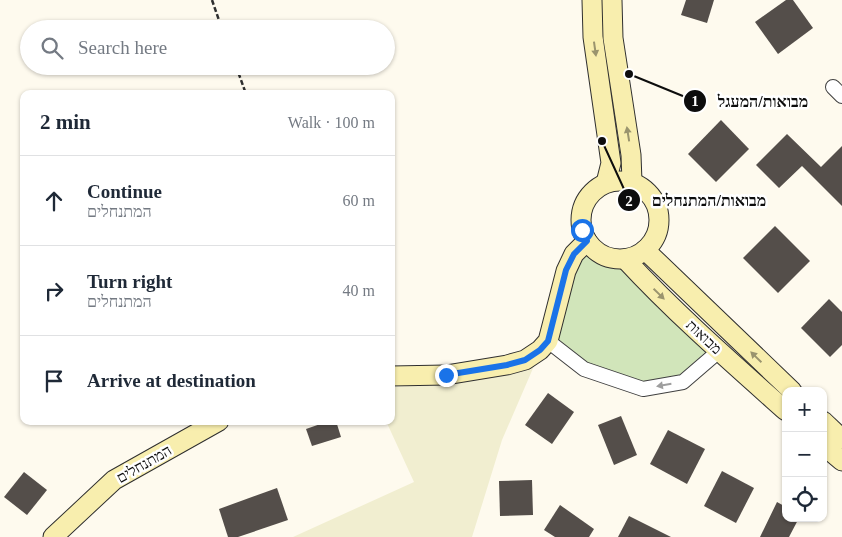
<!DOCTYPE html>
<html lang="en">
<head>
<meta charset="utf-8">
<style>
	body { margin:0; font-family:"Times New Roman","Noto Sans Hebrew",serif; background:#f6f6f7; color:#1f2937 }
	.controls { position:absolute; right:15px; bottom:15px; display:grid; overflow:hidden; border-radius:10px; box-shadow:0 1px 4px #0004 }
	.controls button { width:45px; height:45px; display:grid; place-items:center; padding:0; border:0; border-bottom:1px solid #e0e1e3; background:#fff; color:#1f2937; font:25px sans-serif }
	.stop { position:absolute; width:15px; height:15px; margin:-11px; border:4px solid #1a73e8; border-radius:50%; background:#fff }
	.stop.end { background:#1a73e8; border-color:#fff; box-shadow:0 1px 5px #0008 }
	.list { margin:0; padding:0; list-style:none }
	h2 { display:flex; justify-content:space-between; align-items:center; height:65px; margin:0; padding:0 20px; font-size:21px }
	h2 small { font-size:16px; font-weight:400; color:#747a83 }
	.list li { display:grid; grid-template-columns:32px 1fr auto; gap:15px; align-items:center; box-sizing:border-box; height:90px; padding:0 20px; border-top:1px solid #e0e1e3 }
	.list b { display:block; font-size:19px; white-space:nowrap }
	.list p { margin:0; font-size:16px; white-space:nowrap; color:#747a83 }
	.list em { font-size:16px; font-style:normal; color:#747a83 }
	.icon { flex:none; width:28px; height:28px; fill:none; stroke:currentColor; stroke-width:2; stroke-linecap:round; stroke-linejoin:round }
	.map { position:relative; flex:none; width:842px; height:537px; overflow:hidden }
	.search { position:absolute; background:#fff; box-shadow:0 1px 4px #0004; left:20px; top:20px; width:375px; height:55px; display:flex; align-items:center; gap:12px; box-sizing:border-box; padding:0 18px; border-radius:28px; color:#747a83; font-size:19px }
	.panel { position:absolute; background:#fff; box-shadow:0 1px 4px #0004; left:20px; top:90px; width:375px; height:335px; border-radius:10px }
	.map>svg:first-child { display:block }
	.farmland { fill:#f1eed0 }
	.green { fill:#d1e5ba }
	.building { fill:#544e4a }
	.lines { fill:none; stroke-linecap:round; stroke-linejoin:round }
	.street-casing { stroke:#404040; stroke-width:16 }
	.secondary-casing { stroke:#2f2f2f; stroke-width:21 }
	.path { stroke:#2f2f2f; stroke-width:2.5; stroke-dasharray:5 2.5; stroke-linecap:butt }
	.street { stroke:#fff; stroke-width:14 }
	.secondary { stroke:#f8eeae; stroke-width:19 }
	.oneway { fill:#9a946e }
	.oneway2 { fill:#9e9e9e }
	.route { stroke:#1a73e8; stroke-width:6 }
	.labels { text-anchor:middle; stroke-width:5; stroke-linejoin:round; paint-order:stroke }
	.street-label { font-size:15px; fill:#0d0d0d; stroke:#fff }
	.leader { fill:none; stroke:#0d0d0d; stroke-width:2 }
	.callout-dot { fill:#0d0d0d; stroke:#fff; stroke-width:2 }
	.mark-label { font-size:15px; text-anchor:middle; font-weight:bold; fill:#fff }
	.callout-label { font-size:16px; text-anchor:middle; font-weight:bold; fill:#0d0d0d; stroke:#fff; stroke-width:5; stroke-linejoin:round; paint-order:stroke }
</style>
</head>
<body>
<div class="map">
<svg width="842" height="537" viewBox="0 0 842 537">
	<rect width="100%" height="100%" fill="#fefaee"/>
	<polygon class="farmland" points="534,366 502,440 472,537 293,537 414,482 386,421 391,421 391,387 460,383 513,370"/>
	<path class="green" d="M587,241C601,255 604,258 625,259L719,351L683,382L643,389L584,369L548,341Z"/>
	<g class="building">
		<polygon points="686,0 714,0 707,23 681,15"/>
		<polygon points="786,0 793,0 813,28 778,54 755,22"/>
		<polygon points="721,120 749,149 716,182 688,154"/>
		<polygon points="787,134 821,167 842,146 842,206 802,166 779,188 756,165"/>
		<polygon points="775,226 810,261 778,293 743,258"/>
		<polygon points="829,299 842,312 842,345 830,357 801,328"/>
		<polygon points="548,393 574,412 552,444 525,425"/>
		<polygon points="621,416 637,455 614,465 598,425"/>
		<polygon points="329,421 336,421 341,437 312,446 306,429"/>
		<polygon points="668,430 705,449 687,484 650,464"/>
		<polygon points="722,471 754,488 736,523 704,506"/>
		<polygon points="24,472 47,490 27,515 4,497"/>
		<polygon points="532,480 533,515 500,516 499,481"/>
		<polygon points="277,488 288,520 238,537 228,537 219,509"/>
		<polygon points="777,502 786,507 786,518 799,518 789,537 760,537"/>
		<polygon points="560,505 594,529 589,537 555,537 544,530"/>
		<polygon points="629,516 671,537 618,537"/>
	</g>
	<g class="lines">
		<defs>
			<g id="street">
				<polyline points="833,87 842,96"/>
				<polyline points="548,341 584,369 643,389 683,382 719,351"/>
			</g>
			<g id="secondary">
				<polyline points="592,0 593,37 611,163 606,183"/>
				<polyline points="612,0 613,38 631,155 632,182"/>
				<circle cx="620" cy="220" r="39"/>
				<polyline points="645,250 792,391"/>
				<path d="M625,259C675,313 731,362 786,411"/>
				<polyline points="391,376 446,375 507,365 525,360 540,350 548,341 566,271 574,254 587,241"/>
				<polyline points="823,421 842,439"/>
				<polyline points="823,445 842,461"/>
				<polyline points="53,537 114,480 219,421"/>
			</g>
		</defs>
		<use href="#street" class="street-casing"/>
		<use href="#secondary" class="secondary-casing"/>
		<g class="path">
			<polyline points="212,0 222,29"/>
			<polyline points="236,66 246,94"/>
		</g>
		<use href="#street" class="street"/>
		<use href="#secondary" class="secondary"/>
	</g>
	<defs><path id="oneway-solid" d="M-6-.8H1V-3.2L6.5 0L1 3.2V.8H-6Z" transform="scale(1.25)"/></defs>
	<g class="oneway">
		<use href="#oneway-solid" transform="translate(595 49) rotate(82)"/>
		<use href="#oneway-solid" transform="translate(628 134) rotate(-99)"/>
		<use href="#oneway-solid" transform="translate(659 294) rotate(44)"/>
		<use href="#oneway-solid" transform="translate(756 357) rotate(-136)"/>
	</g>
	<use class="oneway2" href="#oneway-solid" transform="translate(664 385) rotate(170)"/>
	<g class="lines">
		<polyline class="route" points="446,375 507,365 525,360 540,350 548,341 566,270 574,254 587,241 582,230"/>
	</g>
	<g class="labels">
		<g class="street-label">
			<text transform="translate(704 337) rotate(43)" y="5">מבואות</text>
			<text transform="translate(144 464) rotate(-30)" y="5">המתנחלים</text>
		</g>
	</g>
	<path class="leader" d="M629 74L695 101M602 141L629 200"/>
	<g class="callout-dot">
		<circle cx="629" cy="74" r="5"/>
		<circle cx="602" cy="141" r="5"/>
		<circle cx="695" cy="101" r="12"/>
		<circle cx="629" cy="200" r="12"/>
	</g>
	<g class="mark-label">
		<text x="695" y="106">1</text>
		<text x="629" y="206">2</text>
	</g>
	<g class="callout-label">
		<text x="763" y="107">מבואות/המעגל</text>
		<text x="709" y="206">מבואות/המתנחלים</text>
	</g>
</svg>
<div class="controls">
<button>+</button>
<button>−</button>
<button><svg class="icon" aria-label="locate" viewBox="0 0 24 24"><circle cx="12" cy="12" r="6"/><path d="M12 2v4M12 18v4M2 12h4M18 12h4"/></svg></button>
</div>
<div class="stop" style="left:582px;top:230px"></div>
<div class="stop end" style="left:446px;top:375px"></div>
<div class="search"><svg class="icon" aria-label="search" viewBox="0 0 24 24"><circle cx="10" cy="10" r="6"/><path d="M15 15l6 6"/></svg>Search here</div>
<section class="panel">
<h2>2 min<small>Walk · 100 m</small></h2>
<ul class="list">
<li><svg class="icon" aria-label="ahead" viewBox="0 0 24 24"><path d="M12 20V5M6 11l6-6 6 6"/></svg><div><b>Continue</b><p>המתנחלים</p></div><em>60 m</em></li>
<li><svg class="icon" aria-label="right" viewBox="0 0 24 24"><path d="M7 20v-9h11M14 6l5 5-5 5"/></svg><div><b>Turn right</b><p>המתנחלים</p></div><em>40 m</em></li>
<li><svg class="icon" aria-label="arrive" viewBox="0 0 24 24"><path d="M6 21V4h12l-3 4 3 4H6"/></svg><div><b>Arrive at destination</b></div></li>
</ul>
</section>
</div>
</body>
</html>
